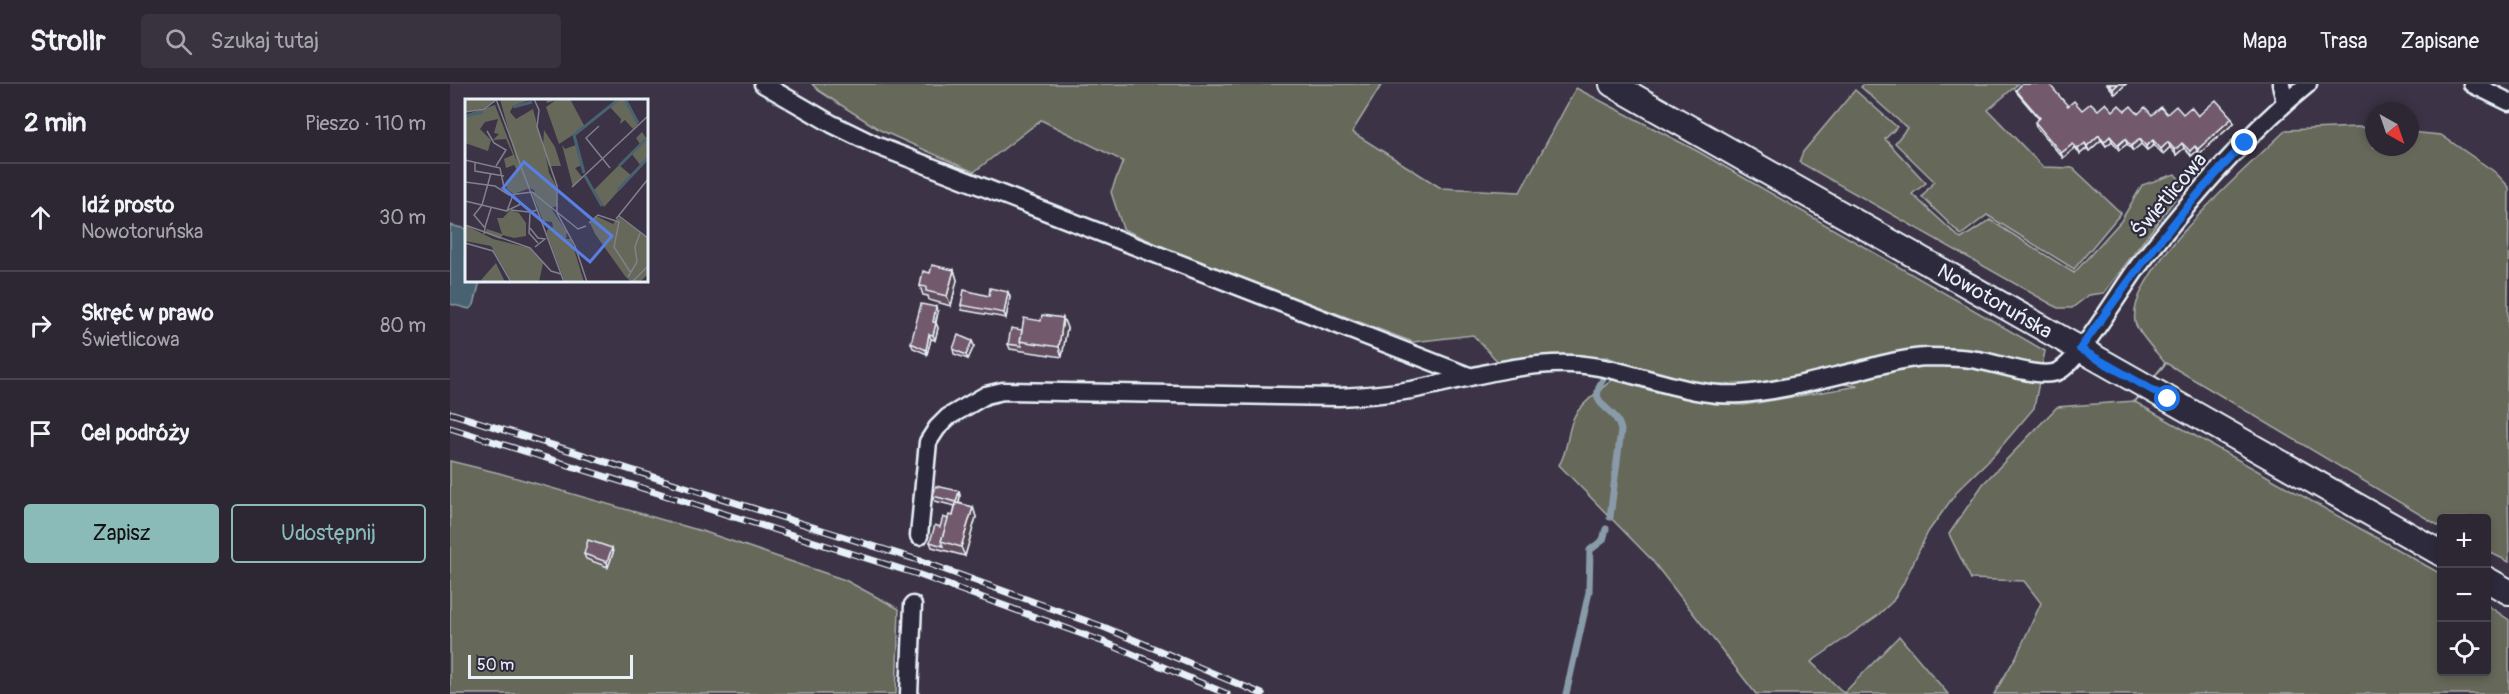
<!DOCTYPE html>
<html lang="pl">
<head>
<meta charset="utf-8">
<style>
	body { margin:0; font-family:Pangolin,sans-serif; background:#393340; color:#f1f3f6 }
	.controls { position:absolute; right:18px; bottom:18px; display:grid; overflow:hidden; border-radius:6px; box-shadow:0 3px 9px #0003 }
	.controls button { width:54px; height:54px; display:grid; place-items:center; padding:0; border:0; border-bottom:2px solid #48444f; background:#2d2734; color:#f1f3f6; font:30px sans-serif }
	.compass { position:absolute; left:1915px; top:18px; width:54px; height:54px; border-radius:50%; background:#2d2734; box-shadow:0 3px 9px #0003; rotate:140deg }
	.scale { position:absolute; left:18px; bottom:15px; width:165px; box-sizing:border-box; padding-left:6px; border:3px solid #e8f1f8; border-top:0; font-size:16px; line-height:21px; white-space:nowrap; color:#e8f1f8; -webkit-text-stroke:4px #2f2a3d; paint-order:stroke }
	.stop { position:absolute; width:18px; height:18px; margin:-14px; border:4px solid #1a73e8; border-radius:50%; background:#fff }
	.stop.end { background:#1a73e8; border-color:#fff; box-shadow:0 2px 6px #0008 }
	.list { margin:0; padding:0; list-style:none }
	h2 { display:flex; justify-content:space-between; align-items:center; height:78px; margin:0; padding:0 24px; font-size:26px }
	h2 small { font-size:20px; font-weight:400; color:#a7a5ac }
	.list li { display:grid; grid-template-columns:39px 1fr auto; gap:18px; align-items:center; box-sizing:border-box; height:108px; padding:0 24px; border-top:2px solid #48444f }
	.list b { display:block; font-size:22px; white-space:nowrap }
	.list p { margin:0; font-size:20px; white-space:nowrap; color:#a7a5ac }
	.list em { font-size:20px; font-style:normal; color:#a7a5ac }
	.actions { display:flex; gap:12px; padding:18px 24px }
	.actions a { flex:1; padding:14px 0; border:2px solid #8bbbb9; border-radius:6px; text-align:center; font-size:21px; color:#8bbbb9 }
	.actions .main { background:#8bbbb9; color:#111 }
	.icon { flex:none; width:33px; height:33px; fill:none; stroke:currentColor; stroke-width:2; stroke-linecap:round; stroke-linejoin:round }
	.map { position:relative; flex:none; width:2059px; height:610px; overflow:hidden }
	header { display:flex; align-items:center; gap:36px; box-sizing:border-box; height:84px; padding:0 30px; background:#2d2734; border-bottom:2px solid #48444f }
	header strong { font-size:28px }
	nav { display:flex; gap:33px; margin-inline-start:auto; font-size:21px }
	.search { width:420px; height:54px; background:#393340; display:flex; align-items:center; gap:15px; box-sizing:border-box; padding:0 21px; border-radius:6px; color:#a7a5ac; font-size:22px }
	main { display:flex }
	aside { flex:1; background:#2d2734 }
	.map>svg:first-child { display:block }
	.green { fill:#66685a; stroke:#a7aca9; stroke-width:1.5 }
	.water { fill:#496272; stroke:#899ba8; stroke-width:1.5 }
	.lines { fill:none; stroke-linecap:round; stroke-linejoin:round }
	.stream { stroke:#899ba8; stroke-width:7 }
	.street-casing { stroke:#e8f1f8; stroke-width:21 }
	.secondary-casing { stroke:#e8f1f8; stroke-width:28 }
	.street { stroke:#2f2a3d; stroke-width:16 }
	.secondary { stroke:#2f2a3d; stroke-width:24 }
	.rail-casing { stroke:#e8f1f8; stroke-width:7 }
	.rail { stroke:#2f2a3d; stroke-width:4.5; stroke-dasharray:14; stroke-linecap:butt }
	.wall { fill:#624d5d; stroke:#e8f1f8; stroke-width:1.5 }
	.shaded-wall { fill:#503f4c; stroke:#e8f1f8; stroke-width:1.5 }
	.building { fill:#725a6c; stroke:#e8f1f8; stroke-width:1.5 }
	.route { stroke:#1a73e8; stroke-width:8 }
	.labels { text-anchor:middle; stroke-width:4.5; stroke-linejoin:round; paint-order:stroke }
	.street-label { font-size:21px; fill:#e8f1f8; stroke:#2f2a3d }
	.inset-river { fill:none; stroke:#496272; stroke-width:3 }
	.inset-road { fill:none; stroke:#81808d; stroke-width:1.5 }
	.view { fill:#5a7fe2; fill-opacity:0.15; stroke:#5a7fe2; stroke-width:3 }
	.inset-edge { fill:none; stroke:#e8f1f8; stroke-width:3 }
</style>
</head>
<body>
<header>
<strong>Strollr</strong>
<div class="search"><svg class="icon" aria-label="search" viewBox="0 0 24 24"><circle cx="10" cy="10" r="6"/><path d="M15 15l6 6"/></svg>Szukaj tutaj</div>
<nav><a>Mapa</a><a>Trasa</a><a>Zapisane</a></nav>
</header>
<main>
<aside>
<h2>2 min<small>Pieszo · 110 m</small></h2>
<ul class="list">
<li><svg class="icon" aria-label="ahead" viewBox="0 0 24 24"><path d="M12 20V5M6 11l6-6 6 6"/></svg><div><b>Idź prosto</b><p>Nowotoruńska</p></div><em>30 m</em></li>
<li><svg class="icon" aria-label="right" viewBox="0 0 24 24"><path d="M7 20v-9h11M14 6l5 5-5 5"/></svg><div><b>Skręć w prawo</b><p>Świetlicowa</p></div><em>80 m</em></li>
<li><svg class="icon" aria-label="arrive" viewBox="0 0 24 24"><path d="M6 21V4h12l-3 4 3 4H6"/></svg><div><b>Cel podróży</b></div></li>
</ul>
<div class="actions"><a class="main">Zapisz</a><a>Udostępnij</a></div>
</aside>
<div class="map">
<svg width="2059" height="610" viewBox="0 0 2059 610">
	<rect width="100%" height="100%" fill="#3c3446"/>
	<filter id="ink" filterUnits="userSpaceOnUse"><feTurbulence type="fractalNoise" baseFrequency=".0167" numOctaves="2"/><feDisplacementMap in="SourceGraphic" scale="12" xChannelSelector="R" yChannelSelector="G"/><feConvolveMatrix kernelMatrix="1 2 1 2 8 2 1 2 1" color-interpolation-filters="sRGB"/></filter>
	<g filter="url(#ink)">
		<g class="green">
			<path d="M362,0H932L902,48L991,104L1070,108L1126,4L1249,68L1595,267L1584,324L1544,371L1509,405L1478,448L1453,500L1443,517L1427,532L1361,578L1394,609L1449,552L1498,610H1306L1201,475L1109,381C1119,366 1116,348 1125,331C1133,318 1151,305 1163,295L1202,307L1265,320L1294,321L1409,302L1367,297L1291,310L1204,291L1157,273L1051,281L1023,251L963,258L736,173L673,145L661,108L673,77L591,36L524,88L430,46L369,7Z"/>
			<polygon points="1414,0 1568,0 1538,26 1593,83 1623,84 1671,129 1624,185 1537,131 1511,151 1472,113 1484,97 1445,59 1457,44 1411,3"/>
			<polygon points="1405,6 1447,43 1435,55 1476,99 1462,110 1511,155 1540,136 1624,189 1671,137 1692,101 1725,90 1735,102 1654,209 1639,211 1622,224 1608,224 1349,78 1353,68"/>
			<path d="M1908,43L1924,44V63H1960V48L1991,51L2045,88L2059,103L2057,330L2059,478L2037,467L2036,434H1992L1991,443L1716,279L1685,318L1991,490L1992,588H2036L2037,521L2059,536V610H1544L1566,573L1591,519L1574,497L1521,495L1499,450L1533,400L1607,323L1684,317L1715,279C1707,269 1687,248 1685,238C1676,188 1801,80 1836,46Z"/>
			<polygon points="0,377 49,389 255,448 395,496 449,525 446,610 0,610"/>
		</g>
		<polygon class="water" points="0,141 16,145 16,196 30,197 24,221 19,225 0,220"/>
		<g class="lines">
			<g class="stream">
				<path d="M1159,286C1130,326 1164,316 1171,346L1160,433"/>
				<polyline points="1116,610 1139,508 1140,466 1153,456 1156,445"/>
			</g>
			<defs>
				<g id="street">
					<polyline points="313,0 382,40 425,61 1019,292"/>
					<polyline points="1831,0 1835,18"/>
					<polyline points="2022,0 2059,18"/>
					<path d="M469,452L478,358L487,344L498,333L536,311L553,307L889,313C913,312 937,310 961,306C1014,296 1065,278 1121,280C1179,282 1232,314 1291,310C1331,307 1372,295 1411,286C1433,280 1455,274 1477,273C1494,273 1511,273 1527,276C1548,279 1592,296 1609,287C1630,276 1673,202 1690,180C1740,116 1795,51 1858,0"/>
					<polyline points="459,610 463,521"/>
				</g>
				<g id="secondary">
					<polyline points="1162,0 1992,470"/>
					<polyline points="2036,495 2059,508"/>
				</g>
			</defs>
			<use href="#street" class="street-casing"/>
			<use href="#secondary" class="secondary-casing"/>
			<use href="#street" class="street"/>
			<use href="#secondary" class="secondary"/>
			<defs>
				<g id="rail">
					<polyline points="0,329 471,477 656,544 812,610"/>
					<polyline points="0,344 467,490 654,558 777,610"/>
				</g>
			</defs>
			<use href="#rail" class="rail-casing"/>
			<use href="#rail" class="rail"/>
		</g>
		<g class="wall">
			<polygon points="1657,0 1676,0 1665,10"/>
			<polygon points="1566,6 1632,26 1675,27 1702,31 1733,30 1748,32 1784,39 1749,70 1747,67 1741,72 1734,64 1726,71 1720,63 1713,70 1704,61 1697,66 1691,60 1683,67 1677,60 1669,66 1662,57 1656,62 1651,56 1639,67 1637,64 1630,70 1625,64 1613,74 1586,43 1585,38 1589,35 1568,10"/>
			<polygon points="504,186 507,196 501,222 479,216 478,212 473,211 470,202 480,189"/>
			<polygon points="558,208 560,213 556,234 512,226 511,221"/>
			<polygon points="488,228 486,239 488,244 485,256 481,255 477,270 463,264 461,259"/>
			<polygon points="613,234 617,244 612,273 560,265 558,260 572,246 591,237"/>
			<polygon points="522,257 524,262 518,275 504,270 503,265"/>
			<polygon points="509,407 510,412 509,419 523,423 526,433 515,472 482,463 480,458 490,443 498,435 503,432 505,422 485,417 483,412"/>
			<polygon points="162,464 163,469 158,483 136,475 134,470"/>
		</g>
		<g class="shaded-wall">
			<polygon points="1668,0 1676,0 1665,10 1663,5"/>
			<polygon points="1782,34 1784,39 1749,70 1748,65"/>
			<polygon points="1649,51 1651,56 1639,67 1637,62"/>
			<polygon points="1660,52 1662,57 1656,62 1654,58"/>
			<polygon points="1675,55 1677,60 1669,66 1668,61"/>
			<polygon points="1690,55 1691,60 1683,67 1681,62"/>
			<polygon points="1703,56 1704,61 1697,66 1696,62"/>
			<polygon points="1718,58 1720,63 1713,70 1711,65"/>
			<polygon points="1635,59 1637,64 1630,70 1628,65"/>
			<polygon points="1732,59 1734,64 1726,71 1725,66"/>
			<polygon points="1623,60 1625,64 1613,74 1611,69"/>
			<polygon points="1745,62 1747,67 1741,72 1740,67"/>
			<polygon points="504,186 507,196 501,222 497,212"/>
			<polygon points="558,208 560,213 556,234 554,229"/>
			<polygon points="486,223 488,228 484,243 483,238"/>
			<polygon points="613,234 617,244 612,273 609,263"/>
			<polygon points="486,239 488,244 485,256 483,251"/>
			<polygon points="479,250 481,255 477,270 476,266"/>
			<polygon points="522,257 524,262 518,275 516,271"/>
			<polygon points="509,407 510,412 508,423 506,418"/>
			<polygon points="523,423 526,433 515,472 511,463"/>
			<polygon points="162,464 163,469 158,483 157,478"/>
		</g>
		<g class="building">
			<polygon points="1572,0 1599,0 1618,22 1624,17 1632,26 1641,19 1648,26 1656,19 1663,27 1669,21 1675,27 1681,22 1688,30 1695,23 1702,31 1711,23 1717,30 1726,22 1733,30 1741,23 1748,32 1766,16 1782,34 1748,65 1745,62 1740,67 1732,59 1725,66 1718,58 1711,65 1703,56 1696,62 1690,55 1681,62 1675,55 1668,61 1660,52 1654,58 1649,51 1637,62 1635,59 1628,65 1623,60 1611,69 1585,38 1590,34 1566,6"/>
			<polygon points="1659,0 1668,0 1663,5"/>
			<polygon points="482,181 504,186 497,212 476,207 476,203 470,202 473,187 480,189"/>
			<polygon points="540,204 558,208 554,229 511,221 514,206 539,212"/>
			<polygon points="471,220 486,223 483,238 486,239 483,251 479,250 476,266 461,259"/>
			<polygon points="592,231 613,234 609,263 570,257 574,234 591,237"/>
			<polygon points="561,244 572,246 570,257 572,262 558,260"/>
			<polygon points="508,251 522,257 516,271 503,265"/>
			<polygon points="486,402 509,407 506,418 483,412"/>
			<polygon points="506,419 523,423 511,463 491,457 499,431 503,432"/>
			<polygon points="493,433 498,435 491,457 493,462 480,458 485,441 490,443"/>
			<polygon points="138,456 162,464 157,478 134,470"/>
		</g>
	</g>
	<g class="lines" filter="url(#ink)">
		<path class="route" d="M1718,315L1630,265C1681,193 1733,122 1795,59"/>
	</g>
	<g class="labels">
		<g class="street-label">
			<text transform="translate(1719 111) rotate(-50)" y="7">Świetlicowa</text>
			<text transform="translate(1545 217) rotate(30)" y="7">Nowotoruńska</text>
		</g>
	</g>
	<g transform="translate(15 15)">
		<rect width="183" height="183" fill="#3c3446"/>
		<path d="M0,0H30V1L19,9L0,13ZM35,0H67L48,7L45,13L51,20L68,10L78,48L79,31L90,48L96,67H84L81,57L84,74L91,87L92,107L86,109L102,133L101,140H106L119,183H100L82,135V131L88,128L87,123L78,122L67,94L70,92L65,89L49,95L42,90L41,83L52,71L49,66L41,69L39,60L48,56L41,40L28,41L34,35L29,34L33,20L20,23L15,30L26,41L23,52L0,44V16L30,6L52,63ZM81,0H105L120,28L94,45L81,8L91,1L82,4ZM155,0H160L173,25L168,30L160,21L155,25L156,20L145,8ZM177,33L181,39L183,37V59L176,67L166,54L175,45L171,39ZM97,46L100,50L111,46L117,66L110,69L117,78L108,88ZM154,66L167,77L139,108L129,91ZM45,111L54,114L61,124V137L49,139L38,136L35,140L20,134L22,130L37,135L32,119H38ZM131,117L148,125L154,118L183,139V175L175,183H166L160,177L130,135L125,124ZM0,126L28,140L64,149L78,164L74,183H47L26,147L0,142ZM31,164L40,183H17L16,181Z" fill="#66685a"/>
		<path class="inset-river" d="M160,0L173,24M48,8L67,3M0,17L18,13M154,67L181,40M119,74L109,36L154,0M120,77L137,107M153,91L183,59"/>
		<path class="inset-road" d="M31,0L99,183M69,0L74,11L72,28L92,87V114L110,147L122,183M0,13L19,10L31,1M134,27L121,39L145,69M22,32L29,44L41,51L31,67M0,61L35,69L40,93M10,64V72L39,77M0,83L30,87L44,96L67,93L113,130L121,127M107,88L183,17M0,102L17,106L26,74M43,111L56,105L48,96M46,111L64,113M72,111L65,113L64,134L73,144M154,117L183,139M151,120L183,80M124,124L133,116L154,123L149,148L166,174M0,126L65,149L86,172L96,175M20,128L26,109M65,129L73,139L80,140L70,148M19,135L20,129L9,116L17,106L42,112L48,96M0,144L28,152L46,183M163,178L172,163L170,148L175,134M167,183L183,167"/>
		<path class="view" d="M59,63L147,137L125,163L38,89Z"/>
		<rect width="183" height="183" class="inset-edge"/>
	</g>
</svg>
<div class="controls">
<button>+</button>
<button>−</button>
<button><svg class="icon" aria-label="locate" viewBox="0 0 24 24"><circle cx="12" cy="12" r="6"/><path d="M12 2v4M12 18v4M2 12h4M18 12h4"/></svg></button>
</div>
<svg class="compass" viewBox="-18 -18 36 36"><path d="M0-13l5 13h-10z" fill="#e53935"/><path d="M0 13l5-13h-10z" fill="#a7a5ac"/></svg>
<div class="scale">50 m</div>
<div class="stop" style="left:1718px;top:315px"></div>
<div class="stop end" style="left:1795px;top:59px"></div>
</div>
</main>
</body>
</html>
